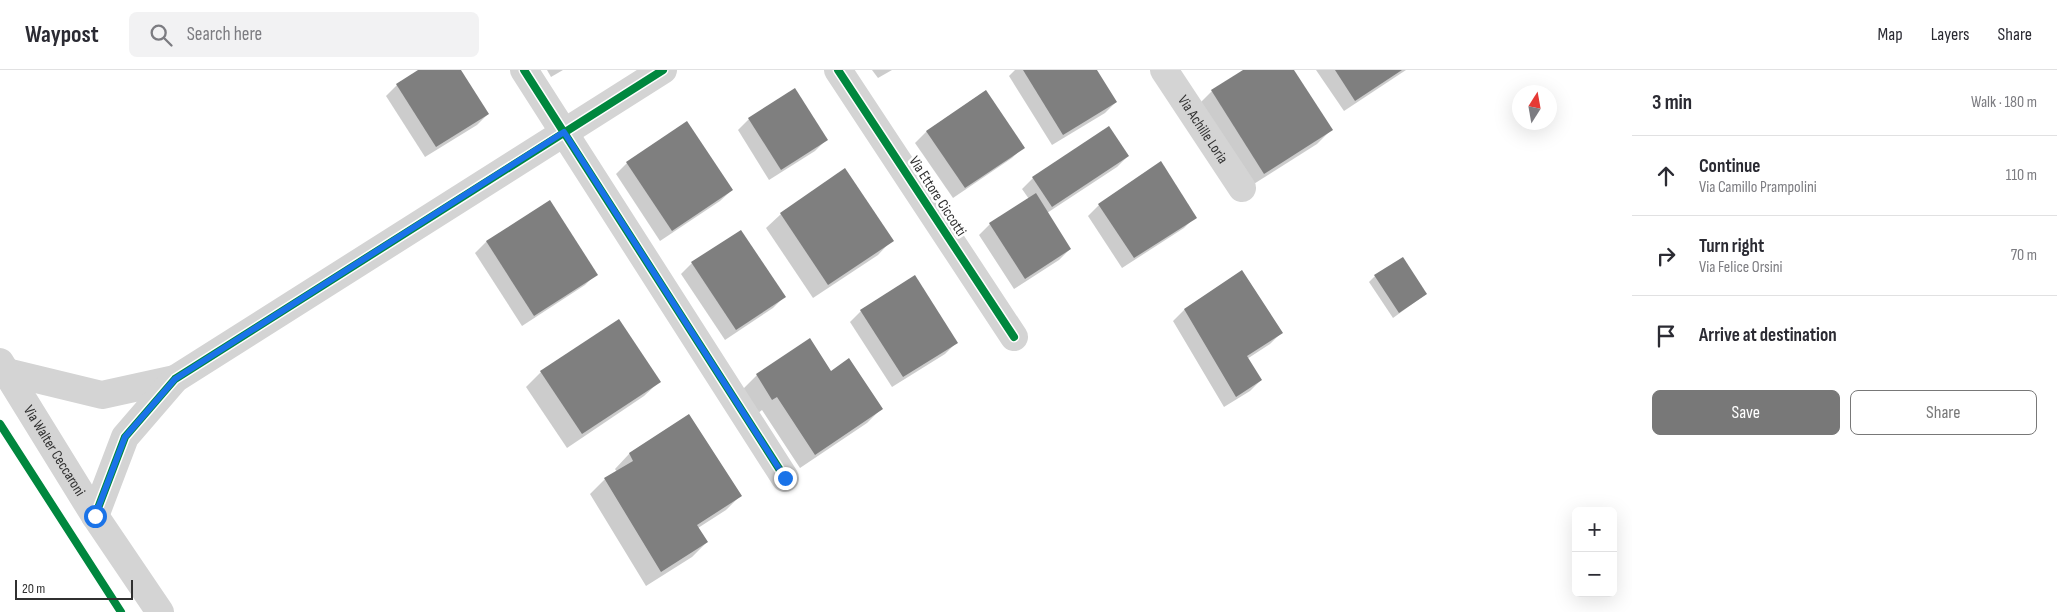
<!DOCTYPE html>
<html lang="en">
<head>
<meta charset="utf-8">
<style>
	body { margin:0; font-family:"Sofia Sans Condensed",sans-serif; background:#f2f2f3; color:#2b2b33 }
	.controls { position:absolute; right:15px; bottom:15px; display:grid; overflow:hidden; border-radius:8px; box-shadow:0 5px 20px #0002 }
	.controls button { width:45px; height:45px; display:grid; place-items:center; padding:0; border:0; border-bottom:1px solid #e1e1e2; background:#fff; color:#2b2b33; font:25px sans-serif }
	.compass { position:absolute; left:1512px; top:15px; width:45px; height:45px; border-radius:50%; background:#fff; box-shadow:0 5px 20px #0002; rotate:11deg }
	.scale { position:absolute; left:15px; bottom:12px; width:118px; box-sizing:border-box; padding-left:5px; border:2px solid #303030; border-top:0; font-size:14px; line-height:18px; white-space:nowrap; color:#303030; -webkit-text-stroke:4px #fff; paint-order:stroke }
	.stop { position:absolute; width:15px; height:15px; margin:-11px; border:4px solid #1a73e8; border-radius:50%; background:#fff }
	.stop.end { background:#1a73e8; border-color:#fff; box-shadow:0 1px 5px #0008 }
	.list { margin:0; padding:0; list-style:none }
	h2 { display:flex; justify-content:space-between; align-items:center; height:65px; margin:0; padding:0 20px; font-size:21px }
	h2 small { font-size:16px; font-weight:400; color:#7c7c81 }
	.list li { display:grid; grid-template-columns:32px 1fr auto; gap:15px; align-items:center; box-sizing:border-box; height:80px; padding:0 20px; border-top:1px solid #e1e1e2 }
	.list b { display:block; font-size:19px; white-space:nowrap }
	.list p { margin:0; font-size:16px; white-space:nowrap; color:#7c7c81 }
	.list em { font-size:16px; font-style:normal; color:#7c7c81 }
	.actions { display:flex; gap:10px; padding:15px 20px }
	.actions a { flex:1; padding:11px 0; border:1px solid #787878; border-radius:8px; text-align:center; font-size:18px; color:#787878 }
	.actions .main { background:#787878; color:#fff }
	.icon { flex:none; width:28px; height:28px; fill:none; stroke:currentColor; stroke-width:2; stroke-linecap:round; stroke-linejoin:round }
	.map { position:relative; flex:none; width:1632px; height:542px; overflow:hidden }
	header { display:flex; align-items:center; gap:30px; box-sizing:border-box; height:70px; padding:0 25px; background:#fff; border-bottom:1px solid #e1e1e2 }
	header strong { font-size:24px }
	nav { display:flex; gap:28px; margin-inline-start:auto; font-size:18px }
	.search { width:350px; height:45px; background:#f2f2f3; display:flex; align-items:center; gap:12px; box-sizing:border-box; padding:0 18px; border-radius:8px; color:#7c7c81; font-size:19px }
	main { display:flex }
	aside { flex:1; background:#fff }
	.map>svg:first-child { display:block }
	.shadow { fill:#0003 }
	.building { fill:#7f7f7f }
	.lines { fill:none; stroke-linecap:round; stroke-linejoin:round }
	.minor { stroke:#d4d4d4; stroke-width:28 }
	.tertiary { stroke:#d4d4d4; stroke-width:28 }
	.cycleway-casing { stroke:#fff; stroke-width:11 }
	.cycleway { stroke:#00873e; stroke-width:8 }
	.route { stroke:#1a73e8; stroke-width:6 }
	.labels { text-anchor:middle; stroke-width:5; stroke-linejoin:round; paint-order:stroke }
	.street-label { font-size:15px; fill:#303030; stroke:#fff }
</style>
</head>
<body>
<header>
<strong>Waypost</strong>
<div class="search"><svg class="icon" aria-label="search" viewBox="0 0 24 24"><circle cx="10" cy="10" r="6"/><path d="M15 15l6 6"/></svg>Search here</div>
<nav><a>Map</a><a>Layers</a><a>Share</a></nav>
</header>
<main>
<div class="map">
<svg width="1632" height="542" viewBox="0 0 1632 542">
	<rect width="100%" height="100%" fill="#fff"/>
	<g class="shadow">
		<polygon points="420,0 459,0 488,44 477,55 425,87 386,26 397,15"/>
		<polygon points="547,0 563,0 551,7"/>
		<polygon points="872,0 892,0 878,8"/>
		<polygon points="1015,0 1096,0 1116,32 1105,43 1052,75 1009,6"/>
		<polygon points="1245,0 1293,0 1331,60 1317,74 1249,117 1198,35 1212,21"/>
		<polygon points="1316,0 1406,0 1344,41"/>
		<polygon points="985,21 1023,77 1012,88 953,128 915,73 926,62"/>
		<polygon points="749,49 826,70 815,81 769,110 738,60"/>
		<polygon points="1128,86 1117,97 1047,143 1070,179 1059,190 1014,219 979,165 990,154 1029,129 1022,119 1033,108"/>
		<polygon points="627,93 732,120 720,131 660,171 616,104"/>
		<polygon points="550,131 596,204 585,215 522,256 475,183 486,172"/>
		<polygon points="1099,135 1195,147 1184,158 1122,198 1088,146"/>
		<polygon points="781,144 892,170 878,185 813,228 766,158"/>
		<polygon points="692,193 784,227 773,238 725,270 681,204"/>
		<polygon points="1241,202 1281,263 1270,274 1247,289 1261,310 1250,321 1224,337 1173,251 1184,240"/>
		<polygon points="1375,206 1426,224 1393,248 1369,212"/>
		<polygon points="861,241 956,273 945,284 892,317 850,252"/>
		<polygon points="618,251 659,312 644,326 567,378 526,317 541,302"/>
		<polygon points="830,303 881,339 867,353 800,398 762,340 757,344 742,320 757,305"/>
		<polygon points="688,346 740,426 726,440 698,458 707,472 692,487 646,516 590,424 605,409 617,402 615,399 629,384"/>
	</g>
	<g class="building">
		<polygon points="418,0 461,0 489,44 436,77 396,14"/>
		<polygon points="1023,0 1097,0 1117,32 1063,65"/>
		<polygon points="1243,0 1294,0 1333,60 1264,104 1211,20"/>
		<polygon points="1335,0 1402,0 1355,31"/>
		<polygon points="795,18 828,70 781,100 748,48"/>
		<polygon points="986,20 1025,78 965,118 926,61"/>
		<polygon points="687,51 733,120 672,161 626,92"/>
		<polygon points="1109,56 1129,86 1052,137 1032,107"/>
		<polygon points="1161,91 1197,148 1134,188 1098,134"/>
		<polygon points="845,98 894,171 828,215 780,143"/>
		<polygon points="1036,123 1071,179 1025,209 989,153"/>
		<polygon points="550,130 598,205 534,246 486,171"/>
		<polygon points="741,160 786,227 736,260 691,192"/>
		<polygon points="1403,187 1427,224 1399,243 1374,205"/>
		<polygon points="1242,200 1283,263 1247,286 1262,310 1236,327 1184,239"/>
		<polygon points="915,205 958,273 903,307 860,240"/>
		<polygon points="619,249 661,312 582,364 540,301"/>
		<polygon points="810,268 831,301 849,288 883,339 815,385 777,327 772,330 756,304"/>
		<polygon points="689,344 742,426 697,455 708,472 661,502 604,408 633,391 629,383"/>
	</g>
	<g class="lines">
		<g class="minor">
			<polyline points="524,0 785,408"/>
			<polyline points="838,0 1014,267"/>
			<path id="s1" d="M1164,0L1242,118"/>
			<polyline points="7,302 102,325 175,309"/>
			<polyline points="95,446 125,367 175,309 663,0"/>
		</g>
		<path class="tertiary" id="s2" d="M0,292L95,446L160,542"/>
		<defs>
			<g id="cycleway">
				<polyline points="524,0 785,408"/>
				<polyline points="838,0 1014,267"/>
				<polyline points="0,354 121,542"/>
				<polyline points="95,446 125,367 175,309 663,0"/>
			</g>
		</defs>
		<use href="#cycleway" class="cycleway-casing"/>
		<use href="#cycleway" class="cycleway"/>
	</g>
	<g class="lines">
		<polyline class="route" points="95,446 125,367 175,309 564,62 785,408"/>
	</g>
	<g class="labels">
		<g class="street-label">
			<text dy="5" stroke="none"><textPath href="#s1" startOffset="71">Via Achille Loria</textPath></text>
			<text transform="translate(938 126) rotate(57)" y="5">Via Ettore Ciccotti</text>
			<text dy="5" stroke="none"><textPath href="#s2" startOffset="104">Via Walter Ceccaroni</textPath></text>
		</g>
	</g>
</svg>
<div class="controls">
<button>+</button>
<button>−</button>
</div>
<svg class="compass" viewBox="-18 -18 36 36"><path d="M0-13l5 13h-10z" fill="#e53935"/><path d="M0 13l5-13h-10z" fill="#7c7c81"/></svg>
<div class="scale">20 m</div>
<div class="stop" style="left:95px;top:446px"></div>
<div class="stop end" style="left:785px;top:408px"></div>
</div>
<aside>
<h2>3 min<small>Walk · 180 m</small></h2>
<ul class="list">
<li><svg class="icon" aria-label="ahead" viewBox="0 0 24 24"><path d="M12 20V5M6 11l6-6 6 6"/></svg><div><b>Continue</b><p>Via Camillo Prampolini</p></div><em>110 m</em></li>
<li><svg class="icon" aria-label="right" viewBox="0 0 24 24"><path d="M7 20v-9h11M14 6l5 5-5 5"/></svg><div><b>Turn right</b><p>Via Felice Orsini</p></div><em>70 m</em></li>
<li><svg class="icon" aria-label="arrive" viewBox="0 0 24 24"><path d="M6 21V4h12l-3 4 3 4H6"/></svg><div><b>Arrive at destination</b></div></li>
</ul>
<div class="actions"><a class="main">Save</a><a>Share</a></div>
</aside>
</main>
</body>
</html>
